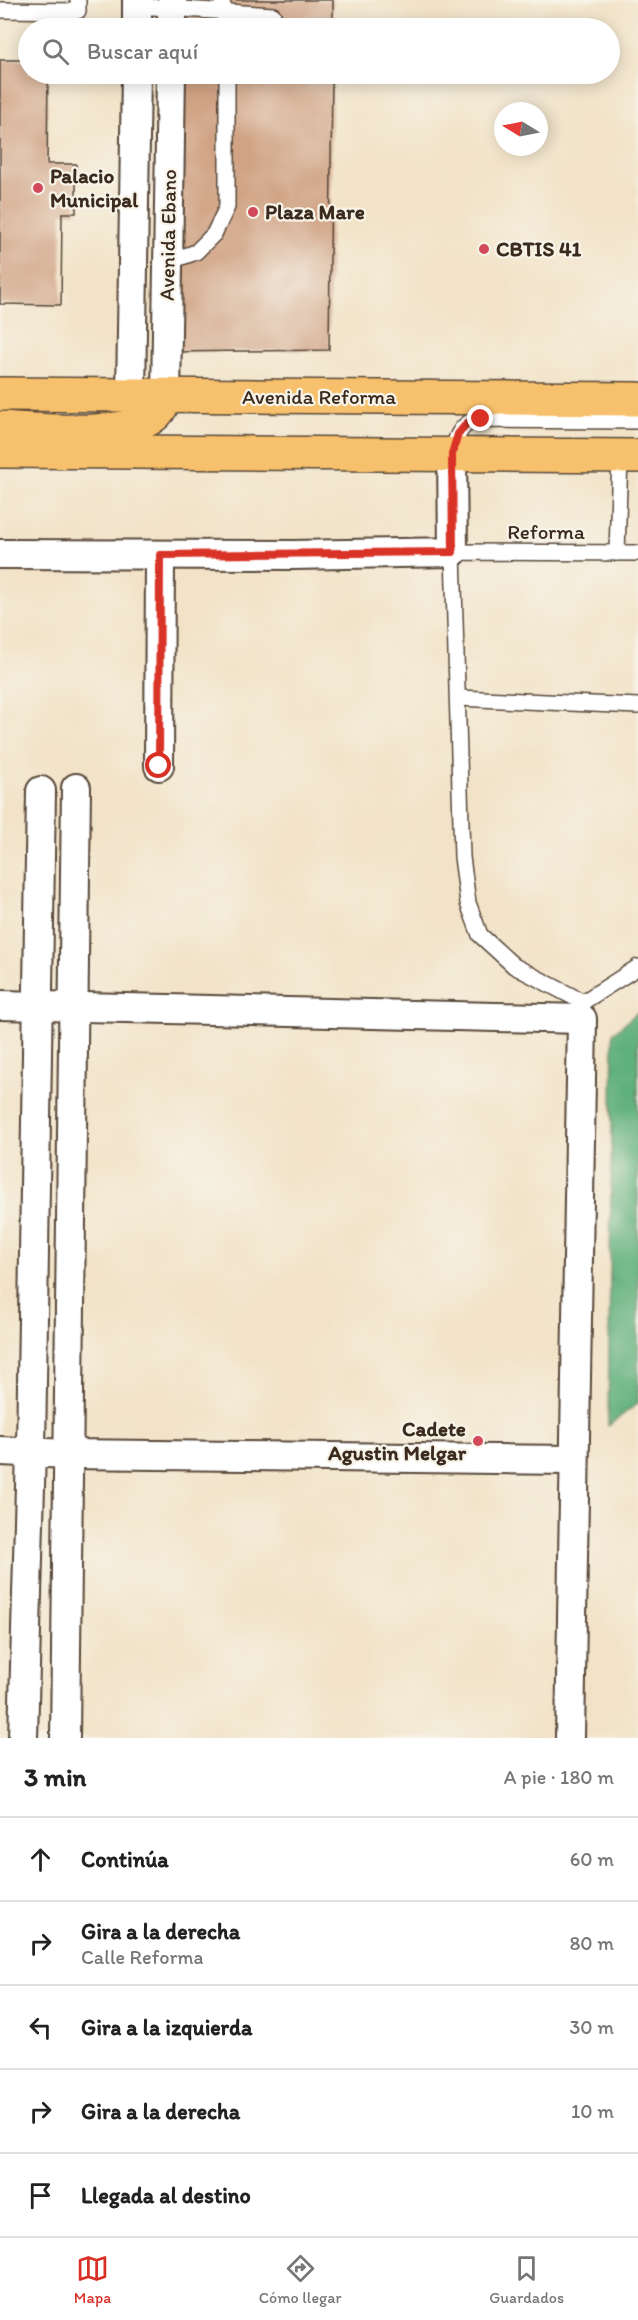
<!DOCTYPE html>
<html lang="es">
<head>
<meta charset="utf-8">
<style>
	body { margin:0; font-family:Itim,sans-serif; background:#f6f6f6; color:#222 }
	.compass { position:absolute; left:494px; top:102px; width:54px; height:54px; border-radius:50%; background:#fff; box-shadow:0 3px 15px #0003; rotate:280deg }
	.stop { position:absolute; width:18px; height:18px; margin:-14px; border:4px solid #d93025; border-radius:50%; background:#fff }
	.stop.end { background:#d93025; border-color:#fff; box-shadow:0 2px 6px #0008 }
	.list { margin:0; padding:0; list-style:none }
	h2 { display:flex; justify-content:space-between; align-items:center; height:78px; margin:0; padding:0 24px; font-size:26px }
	h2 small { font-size:20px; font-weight:400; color:#767676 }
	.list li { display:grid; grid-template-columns:39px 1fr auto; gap:18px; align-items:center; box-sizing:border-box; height:84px; padding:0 24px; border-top:2px solid #e0e0e0 }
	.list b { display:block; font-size:22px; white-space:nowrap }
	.list p { margin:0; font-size:20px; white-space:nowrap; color:#767676 }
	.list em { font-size:20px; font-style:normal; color:#767676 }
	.icon { flex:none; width:33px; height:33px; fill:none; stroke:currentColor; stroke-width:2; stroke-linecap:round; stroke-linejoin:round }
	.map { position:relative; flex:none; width:638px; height:1738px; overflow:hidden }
	.search { position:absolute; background:#fff; box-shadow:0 3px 15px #0003; left:18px; right:18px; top:18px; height:66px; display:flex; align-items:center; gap:15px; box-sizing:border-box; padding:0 21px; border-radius:33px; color:#767676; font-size:22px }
	.sheet { height:498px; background:#fff }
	nav { display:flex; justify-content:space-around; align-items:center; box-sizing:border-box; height:84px; border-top:2px solid #e0e0e0; background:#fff; font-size:16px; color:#767676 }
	nav a { display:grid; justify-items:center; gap:3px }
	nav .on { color:#d93025 }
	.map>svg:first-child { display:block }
	.forest { fill:#60b07c; stroke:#4e6d4d; stroke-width:1.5 }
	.building { fill:#d0a384 }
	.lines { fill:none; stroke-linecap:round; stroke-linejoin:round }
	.service-casing { stroke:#564638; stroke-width:18 }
	.minor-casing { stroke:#564638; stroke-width:32 }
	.trunk-casing { stroke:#564638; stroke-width:36 }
	.service { stroke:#fff; stroke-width:15 }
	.minor { stroke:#fff; stroke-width:28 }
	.trunk { stroke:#f7c06c; stroke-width:33 }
	.route { stroke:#d93025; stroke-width:8 }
	.poi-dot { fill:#d1495b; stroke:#f7f3e8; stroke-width:2 }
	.labels { text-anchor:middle; stroke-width:4.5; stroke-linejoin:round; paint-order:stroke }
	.poi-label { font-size:21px; font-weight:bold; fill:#3b2a1e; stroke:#f7f3e8; text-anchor:start }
	.street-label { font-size:21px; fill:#3b2a1e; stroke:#f7f3e8 }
</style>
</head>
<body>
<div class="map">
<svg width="638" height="1738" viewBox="0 0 638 1738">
	<rect width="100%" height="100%" fill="#f7f3e8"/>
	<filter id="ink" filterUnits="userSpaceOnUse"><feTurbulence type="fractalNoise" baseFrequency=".0167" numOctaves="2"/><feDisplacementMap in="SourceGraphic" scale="12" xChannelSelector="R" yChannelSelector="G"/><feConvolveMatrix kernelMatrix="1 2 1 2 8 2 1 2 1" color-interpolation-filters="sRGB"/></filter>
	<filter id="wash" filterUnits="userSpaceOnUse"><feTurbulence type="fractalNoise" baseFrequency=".008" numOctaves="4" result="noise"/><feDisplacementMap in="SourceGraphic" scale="24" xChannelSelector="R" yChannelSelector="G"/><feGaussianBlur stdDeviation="1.35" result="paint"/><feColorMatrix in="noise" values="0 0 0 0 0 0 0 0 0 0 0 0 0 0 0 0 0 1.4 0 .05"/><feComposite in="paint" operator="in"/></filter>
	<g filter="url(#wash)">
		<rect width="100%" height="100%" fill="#f2e3c8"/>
		<polygon class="forest" points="638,1012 638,1403 608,1426 613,1033"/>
		<g id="blocks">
			<g class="building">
				<polygon points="178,0 333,0 333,28 177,28"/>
				<polygon points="0,60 28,60 28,74 48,74 47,164 76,164 76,213 62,213 61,305 0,304"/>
				<polygon points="177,74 332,74 329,350 173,352"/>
			</g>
		</g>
	</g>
	<g filter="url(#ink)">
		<use href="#blocks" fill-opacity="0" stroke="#564638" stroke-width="1.5"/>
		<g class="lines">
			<defs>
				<g id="service">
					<polyline points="222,0 226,28"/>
					<polyline points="137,6 273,15"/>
					<polyline points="0,10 78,11 78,0"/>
					<polyline points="168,262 196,252 214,234 227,207 227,74"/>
					<path d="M452,454C455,440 459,426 474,420L638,421"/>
					<polyline points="617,553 620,455"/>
					<polyline points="458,698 638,706"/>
					<polyline points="583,1002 514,966 480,935 468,903 462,857 453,552 638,553"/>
					<polyline points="582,1010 583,1002 638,967"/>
				</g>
				<g id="minor">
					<polyline points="137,28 137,0"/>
					<polyline points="172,28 172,0"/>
					<polyline points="131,395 136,74"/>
					<polyline points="166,396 171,74"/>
					<polyline points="0,554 292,555 453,552 452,454"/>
					<polyline points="159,766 160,555"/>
					<polyline points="0,1005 582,1019 570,1738"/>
					<polyline points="0,1451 69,1454 574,1460"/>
					<polyline points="23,1738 31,1450 41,791"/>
					<polyline points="65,1738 76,788"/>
				</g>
				<g id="trunk">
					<polyline points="0,394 638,399"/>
					<path d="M0,428C37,430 125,439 153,416C160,411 163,403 166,396"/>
					<polyline points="0,451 638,456"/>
				</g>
			</defs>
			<use href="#service" class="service-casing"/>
			<use href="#minor" class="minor-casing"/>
			<use href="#trunk" class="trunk-casing"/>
			<use href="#service" class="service"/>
			<use href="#minor" class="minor"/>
			<use href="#trunk" class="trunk"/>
		</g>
	</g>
	<g class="lines" filter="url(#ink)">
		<polyline class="route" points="159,766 160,555 453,552 452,454 458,434 467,423 481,419"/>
	</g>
	<g class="poi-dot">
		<circle cx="38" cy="188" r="6"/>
		<circle cx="253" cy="212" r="6"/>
		<circle cx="484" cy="249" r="6"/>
		<circle cx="478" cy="1441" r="6"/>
	</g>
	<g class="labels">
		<g class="poi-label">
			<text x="50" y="183">Palacio<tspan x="50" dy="24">Municipal</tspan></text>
			<text x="265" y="219">Plaza Mare</text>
			<text x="496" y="256">CBTIS 41</text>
			<text x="466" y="1436" text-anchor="end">Cadete<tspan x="466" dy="24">Agustin Melgar</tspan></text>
		</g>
		<g class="street-label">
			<text transform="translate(168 235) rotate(-89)" y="7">Avenida Ebano</text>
			<text x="319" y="404">Avenida Reforma</text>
			<text x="546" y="539">Reforma</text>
		</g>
	</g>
</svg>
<svg class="compass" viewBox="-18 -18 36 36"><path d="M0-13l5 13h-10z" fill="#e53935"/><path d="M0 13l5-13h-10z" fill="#767676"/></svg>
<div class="stop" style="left:159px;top:766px"></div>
<div class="stop end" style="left:481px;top:419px"></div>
<div class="search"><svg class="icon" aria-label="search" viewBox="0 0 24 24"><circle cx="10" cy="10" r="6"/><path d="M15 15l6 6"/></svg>Buscar aquí</div>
</div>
<section class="sheet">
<h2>3 min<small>A pie · 180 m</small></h2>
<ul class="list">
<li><svg class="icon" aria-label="ahead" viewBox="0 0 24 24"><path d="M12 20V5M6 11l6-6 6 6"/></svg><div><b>Continúa</b></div><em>60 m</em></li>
<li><svg class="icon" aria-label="right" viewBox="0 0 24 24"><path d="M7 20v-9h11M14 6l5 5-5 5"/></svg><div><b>Gira a la derecha</b><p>Calle Reforma</p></div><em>80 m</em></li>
<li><svg class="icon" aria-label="left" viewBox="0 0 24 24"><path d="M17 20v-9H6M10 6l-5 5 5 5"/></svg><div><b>Gira a la izquierda</b></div><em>30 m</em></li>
<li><svg class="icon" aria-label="right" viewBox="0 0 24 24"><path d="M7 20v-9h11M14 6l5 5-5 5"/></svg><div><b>Gira a la derecha</b></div><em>10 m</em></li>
<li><svg class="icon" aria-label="arrive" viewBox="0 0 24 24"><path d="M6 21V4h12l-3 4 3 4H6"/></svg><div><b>Llegada al destino</b></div></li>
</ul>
</section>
<nav>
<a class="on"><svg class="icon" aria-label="map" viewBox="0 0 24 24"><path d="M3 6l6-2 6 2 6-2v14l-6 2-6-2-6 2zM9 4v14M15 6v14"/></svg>Mapa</a>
<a><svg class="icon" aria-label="directions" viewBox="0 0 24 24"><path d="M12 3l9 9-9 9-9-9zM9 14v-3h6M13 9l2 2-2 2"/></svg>Cómo llegar</a>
<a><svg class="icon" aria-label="saved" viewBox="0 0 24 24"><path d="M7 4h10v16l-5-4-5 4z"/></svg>Guardados</a>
</nav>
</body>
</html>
